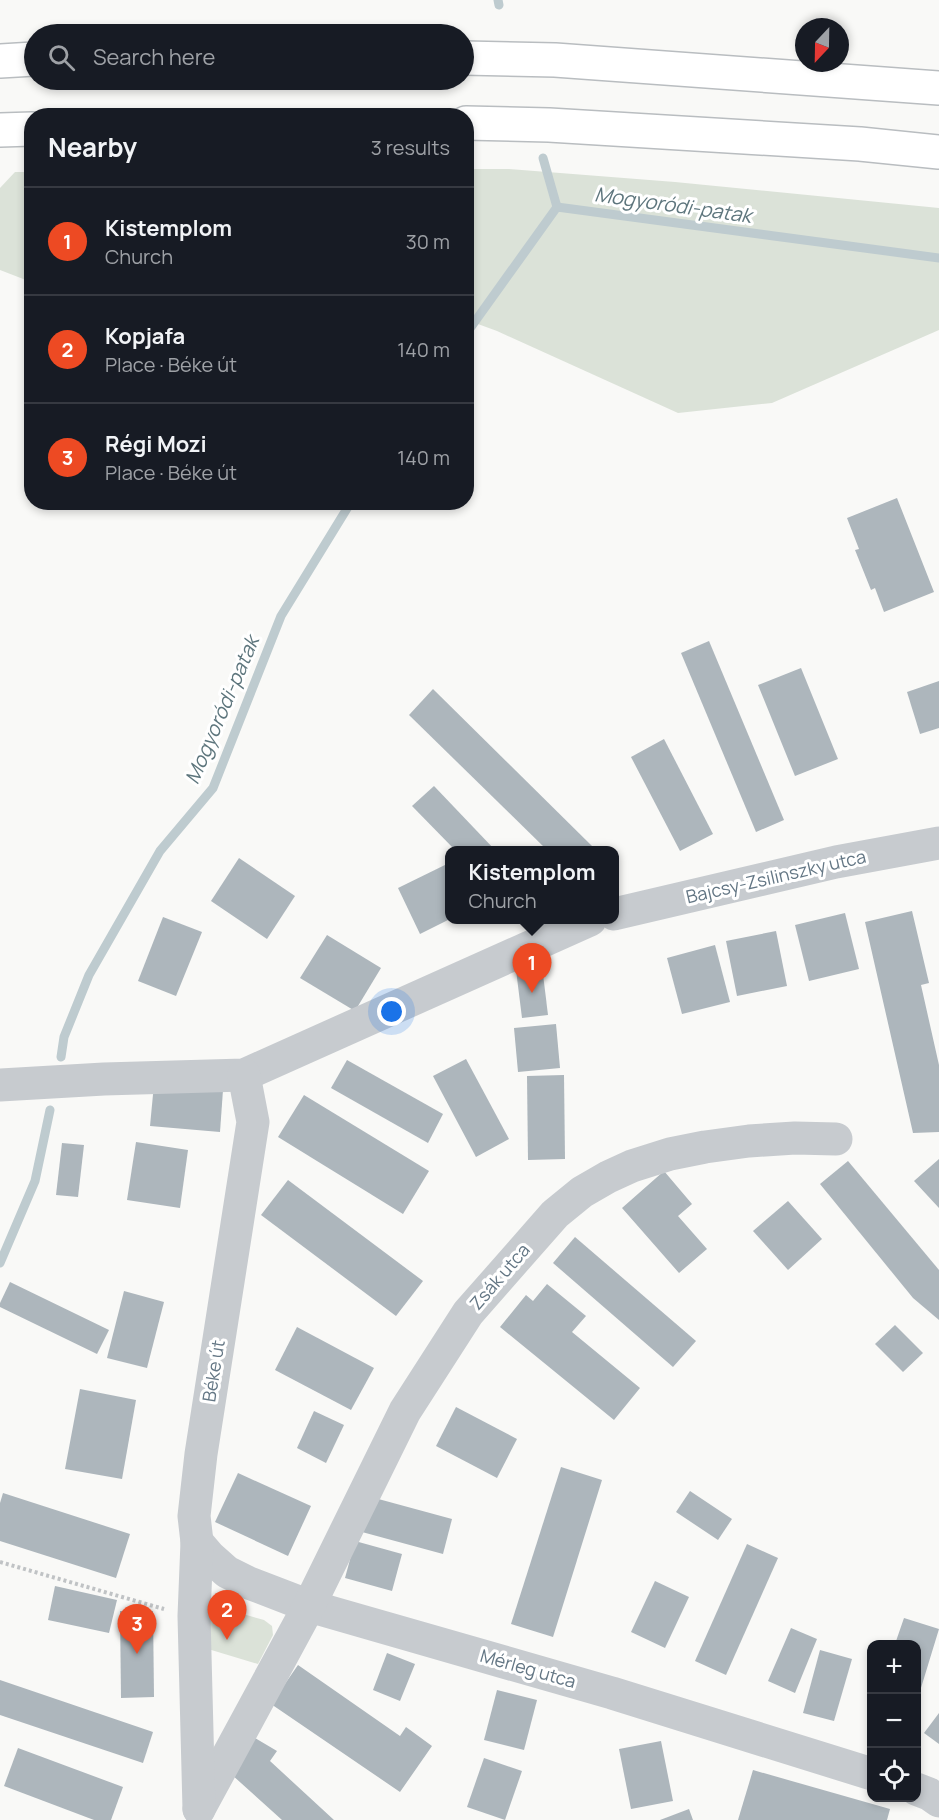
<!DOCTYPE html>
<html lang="en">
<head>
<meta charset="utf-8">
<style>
	body { margin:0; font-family:Manrope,sans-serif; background:#20242c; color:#f1f3f6 }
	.controls { position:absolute; right:18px; bottom:18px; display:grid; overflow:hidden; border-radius:12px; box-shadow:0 3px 9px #0003 }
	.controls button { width:54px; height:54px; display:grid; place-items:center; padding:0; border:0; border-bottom:2px solid #363941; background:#171b24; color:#f1f3f6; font:30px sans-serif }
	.compass { position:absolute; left:795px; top:18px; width:54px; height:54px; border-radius:50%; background:#171b24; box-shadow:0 3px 9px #0003; rotate:202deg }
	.you { position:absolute; left:392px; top:1012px; width:21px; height:21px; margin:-15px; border:4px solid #fff; border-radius:50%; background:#1a73e8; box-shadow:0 0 0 9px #1a73e833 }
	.badge { display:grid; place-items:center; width:39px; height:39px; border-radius:50%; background:#ed4a23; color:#fff; font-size:20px; font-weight:700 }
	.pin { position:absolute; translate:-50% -50px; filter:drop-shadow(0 2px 3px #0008) }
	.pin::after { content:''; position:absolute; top:32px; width:21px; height:18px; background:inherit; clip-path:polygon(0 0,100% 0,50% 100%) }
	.popup { position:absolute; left:445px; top:846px; width:174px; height:78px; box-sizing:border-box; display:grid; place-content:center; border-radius:12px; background:#171b24; filter:drop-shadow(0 2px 4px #0005); font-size:20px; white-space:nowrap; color:#9ea1a6 }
	.popup b { font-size:22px; color:#f1f3f6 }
	.popup::after { content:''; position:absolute; left:50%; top:100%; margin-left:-12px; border:12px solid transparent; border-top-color:#171b24 }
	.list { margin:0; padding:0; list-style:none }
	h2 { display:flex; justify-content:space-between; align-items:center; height:78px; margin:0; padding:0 24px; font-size:26px }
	h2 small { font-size:20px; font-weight:400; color:#9ea1a6 }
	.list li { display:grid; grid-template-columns:39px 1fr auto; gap:18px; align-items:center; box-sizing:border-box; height:108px; padding:0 24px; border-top:2px solid #363941 }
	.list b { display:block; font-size:22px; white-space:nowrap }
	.list p { margin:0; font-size:20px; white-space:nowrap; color:#9ea1a6 }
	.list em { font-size:20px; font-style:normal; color:#9ea1a6 }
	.icon { flex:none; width:33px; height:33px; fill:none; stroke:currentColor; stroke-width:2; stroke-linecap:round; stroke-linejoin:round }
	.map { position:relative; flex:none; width:939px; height:1820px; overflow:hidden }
	.search { position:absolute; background:#171b24; box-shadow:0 3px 9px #0003; left:24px; top:24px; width:450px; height:66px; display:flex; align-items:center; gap:15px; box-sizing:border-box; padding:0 21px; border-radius:33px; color:#9ea1a6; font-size:22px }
	.panel { position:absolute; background:#171b24; box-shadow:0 3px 9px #0003; left:24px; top:108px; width:450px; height:402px; border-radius:24px }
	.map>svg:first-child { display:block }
	.green { fill:#dbe2d8 }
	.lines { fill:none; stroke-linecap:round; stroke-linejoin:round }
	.stream { stroke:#becbcf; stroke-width:9 }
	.building { fill:#adb6bc }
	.motorway-casing { stroke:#b9bdc0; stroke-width:36 }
	.path { stroke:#c0c3c5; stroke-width:4; stroke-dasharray:3 3; stroke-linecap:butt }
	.minor { stroke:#c7cbcf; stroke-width:33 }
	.motorway { stroke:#fff; stroke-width:33 }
	.labels { text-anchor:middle; stroke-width:6; stroke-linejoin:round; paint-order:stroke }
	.street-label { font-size:18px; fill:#637684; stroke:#fff }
	.water-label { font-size:20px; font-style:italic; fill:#5e767d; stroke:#fff }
</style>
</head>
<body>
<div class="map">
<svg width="939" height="1820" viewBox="0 0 939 1820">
	<rect width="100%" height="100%" fill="#f9f9f7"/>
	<g class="green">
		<polygon points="467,169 509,169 675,182 939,208 939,330 772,403 678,413 497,331 467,320"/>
		<polygon points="15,172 31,172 31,282 0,270 0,188"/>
		<polygon points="229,1610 264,1620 272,1626 273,1635 258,1664 208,1649 208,1620 216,1613"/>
	</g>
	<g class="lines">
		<g class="stream">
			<polyline points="498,0 499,5"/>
			<polyline points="543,158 557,207"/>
			<polyline points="466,334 557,207 939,258"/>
			<polyline points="61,1057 64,1037 89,975 160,851 213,788 281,616 351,502"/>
			<polyline points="0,1263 35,1181 50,1110"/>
		</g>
	</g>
	<g class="building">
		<polygon points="897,498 934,592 884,612 875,588 871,590 855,550 859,549 847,518"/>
		<polygon points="709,641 784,820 756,832 681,653"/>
		<polygon points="801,668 838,759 795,776 758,685"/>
		<polygon points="939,681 939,728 920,734 907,692"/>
		<polygon points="433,689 593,847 589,850 547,850 409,715"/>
		<polygon points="664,739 713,834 680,851 631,757"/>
		<polygon points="434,786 495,850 455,850 412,806"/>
		<polygon points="239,858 295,896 267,939 211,901"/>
		<polygon points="449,863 450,919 420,934 398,888"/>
		<polygon points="912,911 929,983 921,985 939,1065 939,1132 913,1133 865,922"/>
		<polygon points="845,913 859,969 809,981 795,925"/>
		<polygon points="163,917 202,932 176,996 138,981"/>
		<polygon points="776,931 787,986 737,996 726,941"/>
		<polygon points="327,935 381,968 355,1011 300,978"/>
		<polygon points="715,945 730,1002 682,1014 667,958"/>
		<polygon points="542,966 548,1015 522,1018 516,970"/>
		<polygon points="556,1024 560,1068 518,1072 514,1028"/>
		<polygon points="466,1059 509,1139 476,1157 433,1076"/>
		<polygon points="347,1060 443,1114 428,1143 331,1088"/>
		<polygon points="564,1075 565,1159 528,1160 527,1076"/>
		<polygon points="154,1084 223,1090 220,1132 150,1126"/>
		<polygon points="304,1095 429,1171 403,1214 278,1137"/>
		<polygon points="136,1142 188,1150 180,1208 127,1200"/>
		<polygon points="62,1143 84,1145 78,1197 56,1195"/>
		<polygon points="939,1159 939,1208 914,1181"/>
		<polygon points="848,1161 939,1270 939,1320 913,1298 820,1184"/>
		<polygon points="664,1171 692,1204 678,1216 707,1249 679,1273 622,1208"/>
		<polygon points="288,1180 423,1281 396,1316 261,1215"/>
		<polygon points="788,1201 822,1239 788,1270 753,1231"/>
		<polygon points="575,1237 696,1341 673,1367 553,1263"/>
		<polygon points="10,1282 109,1330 97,1354 0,1307 0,1303"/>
		<polygon points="547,1284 586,1316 572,1332 640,1388 614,1420 500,1327 526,1295 533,1301"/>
		<polygon points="124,1291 164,1302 147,1368 107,1358"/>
		<polygon points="895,1325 923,1353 903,1372 875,1344"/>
		<polygon points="297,1327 374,1368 351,1410 275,1370"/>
		<polygon points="80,1389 136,1400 122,1479 65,1469"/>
		<polygon points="456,1407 517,1439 497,1478 436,1446"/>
		<polygon points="314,1411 344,1425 326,1463 297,1448"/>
		<polygon points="561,1467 602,1480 553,1637 511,1624"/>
		<polygon points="238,1473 311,1506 288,1556 215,1522"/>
		<polygon points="690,1491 732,1519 718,1540 676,1512"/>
		<polygon points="3,1493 130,1534 116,1578 0,1541 0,1503"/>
		<polygon points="371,1497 452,1519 443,1554 362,1532"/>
		<polygon points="355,1541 402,1554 392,1591 345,1578"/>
		<polygon points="747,1544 778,1558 726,1675 695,1661"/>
		<polygon points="655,1581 689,1597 665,1648 631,1632"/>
		<polygon points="55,1586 117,1600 109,1633 48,1620"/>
		<polygon points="120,1611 153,1611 154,1697 121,1698"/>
		<polygon points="904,1618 939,1629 917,1701 916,1644 895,1644"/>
		<polygon points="791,1628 817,1639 795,1693 768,1681"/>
		<polygon points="820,1650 852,1659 834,1721 803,1713"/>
		<polygon points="387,1653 415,1664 400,1701 373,1690"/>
		<polygon points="298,1665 400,1736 406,1727 432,1746 400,1792 271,1704"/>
		<polygon points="0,1680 153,1732 143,1763 0,1715"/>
		<polygon points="497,1690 537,1700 524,1750 484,1740"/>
		<polygon points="939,1713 939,1744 924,1733"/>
		<polygon points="255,1738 277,1751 270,1761 334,1820 282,1820 231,1774"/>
		<polygon points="661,1741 673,1801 631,1809 619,1749"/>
		<polygon points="18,1748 123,1787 111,1820 94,1820 4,1786"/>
		<polygon points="484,1758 522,1771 505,1820 467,1807"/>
		<polygon points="753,1770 890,1809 887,1820 738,1820"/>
		<polygon points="689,1809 693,1820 660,1820"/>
	</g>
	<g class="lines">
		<defs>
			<g id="motorway">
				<polyline points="464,58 555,60 939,88"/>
				<polyline points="0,61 34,59"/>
				<polyline points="466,123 549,125 860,144 939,152"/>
				<polyline points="0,130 32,129"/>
			</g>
		</defs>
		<use href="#motorway" class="motorway-casing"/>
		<polyline class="path" points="0,1562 164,1609"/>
		<g class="minor">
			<polyline points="614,914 836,862 939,843"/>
			<polyline points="0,1085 104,1079 244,1075 590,920"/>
			<polyline points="197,1542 209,1556 227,1572 249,1583 309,1606 612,1693 872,1774"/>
			<polyline points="916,1789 929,1794 939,1801"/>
			<polyline points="199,1809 309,1606 405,1411 468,1313 555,1214 582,1192 608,1177 632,1166 670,1154 705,1147 749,1141 795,1138 836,1139"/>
			<polyline points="199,1809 194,1616 197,1542 194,1516 201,1454 253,1122 244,1075"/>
		</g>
		<use href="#motorway" class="motorway"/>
	</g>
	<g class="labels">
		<g class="street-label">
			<text transform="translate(776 877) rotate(-13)" y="6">Bajcsy-Zsilinszky utca</text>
			<text transform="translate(500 1277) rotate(-49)" y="6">Zsák utca</text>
			<text transform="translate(214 1371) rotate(-81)" y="6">Béke út</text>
			<text transform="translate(528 1669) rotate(16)" y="6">Mérleg utca</text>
		</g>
		<g class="water-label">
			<text transform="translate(673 205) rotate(8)" y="7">Mogyoródi-patak</text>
			<text transform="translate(222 710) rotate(-67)" y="7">Mogyoródi-patak</text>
		</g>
	</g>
</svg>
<div class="controls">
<button>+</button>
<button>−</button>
<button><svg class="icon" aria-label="locate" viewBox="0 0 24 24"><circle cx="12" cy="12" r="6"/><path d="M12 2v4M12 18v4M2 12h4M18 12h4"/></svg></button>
</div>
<svg class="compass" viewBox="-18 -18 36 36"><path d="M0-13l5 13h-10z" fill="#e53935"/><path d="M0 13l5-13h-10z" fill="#9ea1a6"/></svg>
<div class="you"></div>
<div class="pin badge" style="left:532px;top:993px">1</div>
<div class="popup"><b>Kistemplom</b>Church</div>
<div class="pin badge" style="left:227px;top:1640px">2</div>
<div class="pin badge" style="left:137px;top:1654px">3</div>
<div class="search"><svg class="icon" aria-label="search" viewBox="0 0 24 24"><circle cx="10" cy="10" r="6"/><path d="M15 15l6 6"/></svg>Search here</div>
<section class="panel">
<h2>Nearby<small>3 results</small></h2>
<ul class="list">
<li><span class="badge">1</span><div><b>Kistemplom</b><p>Church</p></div><em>30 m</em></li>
<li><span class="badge">2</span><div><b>Kopjafa</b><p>Place · Béke út</p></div><em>140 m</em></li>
<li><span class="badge">3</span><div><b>Régi Mozi</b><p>Place · Béke út</p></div><em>140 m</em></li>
</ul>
</section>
</div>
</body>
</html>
